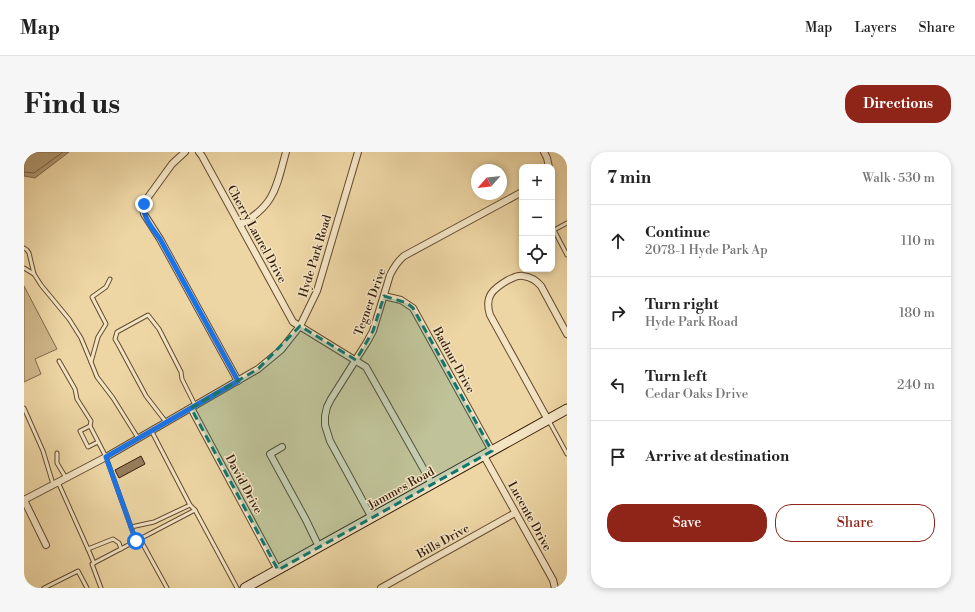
<!DOCTYPE html>
<html lang="en">
<head>
<meta charset="utf-8">
<style>
	body { margin:0; font-family:"Libre Bodoni",serif; background:#f6f6f6; color:#222 }
	.controls { position:absolute; right:12px; top:12px; display:grid; overflow:hidden; border-radius:8px; box-shadow:0 2px 6px #0003 }
	.controls button { width:36px; height:36px; display:grid; place-items:center; padding:0; border:0; border-bottom:1px solid #e0e0e0; background:#fff; color:#222; font:20px sans-serif }
	.compass { position:absolute; left:447px; top:12px; width:36px; height:36px; border-radius:50%; background:#fff; box-shadow:0 2px 6px #0003; rotate:243deg }
	.stop { position:absolute; width:12px; height:12px; margin:-9px; border:3px solid #1a73e8; border-radius:50%; background:#fff }
	.stop.end { background:#1a73e8; border-color:#fff; box-shadow:0 1px 4px #0008 }
	.list { margin:0; padding:0; list-style:none }
	h2 { display:flex; justify-content:space-between; align-items:center; height:52px; margin:0; padding:0 16px; font-size:17px }
	h2 small { font-size:13px; font-weight:400; color:#767676 }
	.list li { display:grid; grid-template-columns:26px 1fr auto; gap:12px; align-items:center; box-sizing:border-box; height:72px; padding:0 16px; border-top:1px solid #e0e0e0 }
	.list b { display:block; font-size:15px; white-space:nowrap }
	.list p { margin:0; font-size:13px; white-space:nowrap; color:#767676 }
	.list em { font-size:13px; font-style:normal; color:#767676 }
	.actions { display:flex; gap:8px; padding:12px 16px }
	.actions a { flex:1; padding:9px 0; border:1px solid #8f2418; border-radius:16px; text-align:center; font-size:14px; color:#8f2418 }
	.actions .main { background:#8f2418; color:#fff }
	.icon { flex:none; width:22px; height:22px; fill:none; stroke:currentColor; stroke-width:2; stroke-linecap:round; stroke-linejoin:round }
	.map { position:relative; flex:none; width:543px; height:436px; overflow:hidden; border-radius:16px }
	header { display:flex; align-items:center; gap:24px; box-sizing:border-box; height:56px; padding:0 20px; background:#fff; border-bottom:1px solid #e0e0e0 }
	header strong { font-size:19px }
	nav { display:flex; gap:22px; margin-inline-start:auto; font-size:14px }
	.intro { display:flex; align-items:center; justify-content:space-between; box-sizing:border-box; height:96px; padding:0 24px }
	h1 { margin:0; font-size:28px }
	.button { padding:10px 18px; border-radius:16px; background:#8f2418; color:#fff; font-size:14px; font-weight:700 }
	main { display:flex; gap:24px; padding:0 24px }
	aside { flex:1; background:#fff; border-radius:16px; box-shadow:0 2px 6px #0003 }
	.map>svg:first-child { display:block }
	.green { fill:#ceb78a; stroke:#826a4a }
	.water { fill:#af976f; stroke:#7f6646 }
	.lines { fill:none; stroke-linecap:round; stroke-linejoin:round }
	.shore { stroke:#735a3c; stroke-width:1 }
	.building { fill:#967d5a; stroke:#371d09 }
	.lane-casing { stroke:#644b30; stroke-width:5 }
	.street-casing { stroke:#644b30; stroke-width:8 }
	.secondary-casing { stroke:#371d09; stroke-width:11 }
	.lane { stroke:#f3e4c4; stroke-width:3 }
	.street { stroke:#f3e4c4; stroke-width:6 }
	.secondary { stroke:#f3e4c4; stroke-width:9 }
	.route { stroke:#1a73e8; stroke-width:5 }
	.marked { fill:#0f766e; fill-opacity:0.2; stroke:#0f766e; stroke-width:3; stroke-dasharray:8 5; stroke-linejoin:round }
	.labels { text-anchor:middle; stroke-width:3; stroke-linejoin:round; paint-order:stroke }
	.street-label { font-size:12px; fill:#371d09; stroke:#f3e4c4 }
</style>
</head>
<body>
<header>
<strong>Map</strong>
<nav><a>Map</a><a>Layers</a><a>Share</a></nav>
</header>
<div class="intro"><h1>Find us</h1><a class="button">Directions</a></div>
<main>
<div class="map">
<svg width="543" height="436" viewBox="0 0 543 436">
	<rect width="100%" height="100%" fill="#edd6a4"/>
	<filter id="stains"><feTurbulence type="fractalNoise" baseFrequency=".005" numOctaves="4"/><feColorMatrix values="0 0 0 0 .2 0 0 0 0 .09 0 0 0 0 .02 0 0 0 .5 -.17"/></filter>
	<radialGradient id="worn" r=".72"><stop offset=".6" stop-color="#630" stop-opacity="0"/><stop offset="1" stop-color="#630" stop-opacity=".3"/></radialGradient>
	<polygon class="green" points="0,134 33,197 11,207 17,222 0,230"/>
	<polygon class="water" points="0,0 45,0 11,26 0,24"/>
	<g class="lines">
		<polyline class="shore" points="0,20 10,21 39,0"/>
	</g>
	<polygon class="building" points="117,304 121,312 95,326 91,318"/>
	<g class="lines">
		<defs>
			<g id="lane">
				<polyline points="543,71 530,78 543,103"/>
				<polyline points="0,96 3,98 5,101 10,122 17,133 45,167 57,186 67,210"/>
				<polyline points="0,116 10,122"/>
				<polyline points="86,127 82,135 68,145 82,172 74,185 67,210 73,225 89,246 114,286"/>
				<polyline points="35,209 51,237 53,247 67,269 66,274"/>
				<polyline points="0,256 19,299 29,332"/>
				<polyline points="525,269 543,302"/>
				<polyline points="142,270 122,244 95,194 91,187 93,180 124,163 135,177 157,220 158,227 171,253"/>
				<polyline points="127,278 166,353 171,358"/>
				<polyline points="74,290 64,295 56,279 66,274 82,305 112,389"/>
				<polyline points="33,301 33,311 42,326"/>
				<polyline points="34,330 64,397 89,387 95,391 97,397"/>
				<polyline points="107,375 130,370 166,353"/>
				<polyline points="116,387 143,436"/>
				<polyline points="64,397 70,411"/>
				<polyline points="20,436 54,419 63,436"/>
				<polyline points="77,436 68,412 171,358 213,436"/>
			</g>
			<g id="street">
				<polyline points="161,0 148,12 122,48 119,57 120,62 136,87 214,229"/>
				<polyline points="175,0 178,4 269,170 342,215 408,332"/>
				<polyline points="520,0 523,6 525,15"/>
				<path d="M216,73C251,53 252,36 262,0"/>
				<polyline points="360,144 377,148 389,156 468,299"/>
				<polyline points="167,256 254,418"/>
				<path d="M524,268L466,163C460,144 469,137 484,128C489,126 493,123 499,124C507,125 512,128 517,134L543,182"/>
				<polyline points="258,295 246,302 282,368 295,395"/>
				<polyline points="460,304 529,428 531,436"/>
				<polyline points="0,348 82,305 234,217 257,198 276,174 293,139 334,0"/>
				<polyline points="0,348 22,393"/>
				<path d="M348,366L306,289L301,273V264L303,255L307,247L343,190L349,179L366,123C370,115 374,109 380,104L498,40"/>
				<polyline points="357,436 491,361"/>
			</g>
			<polyline id="secondary" points="221,436 543,257"/>
		</defs>
		<use href="#lane" class="lane-casing"/>
		<use href="#street" class="street-casing"/>
		<use href="#secondary" class="secondary-casing"/>
		<use href="#lane" class="lane"/>
		<use href="#street" class="street"/>
		<use href="#secondary" class="secondary"/>
	</g>
	<g class="lines">
		<path class="route" d="M112,389L82,305L214,229L136,87C129,77 118,65 120,52"/>
	</g>
	<path class="marked" d="M360,144L383,151L389,156L468,299L254,418L167,256L234,217L276,174L332,208L349,179Z"/>
	<g class="labels">
		<g class="street-label">
			<text transform="translate(233 82) rotate(61)" y="4">Cherry Laurel Drive</text>
			<text transform="translate(291 104) rotate(-73)" y="4">Hyde Park Road</text>
			<text transform="translate(346 150) rotate(-70)" y="4">Tegner Drive</text>
			<text transform="translate(430 208) rotate(61)" y="4">Badnur Drive</text>
			<text transform="translate(220 332) rotate(62)" y="4">David Drive</text>
			<text transform="translate(377 336) rotate(-29)" y="4">Jammes Road</text>
			<text transform="translate(506 364) rotate(61)" y="4">Lucente Drive</text>
			<text transform="translate(419 389) rotate(-29)" y="4">Bills Drive</text>
		</g>
	</g>
	<rect width="100%" height="100%" filter="url(#stains)"/>
	<rect width="100%" height="100%" fill="url(#worn)"/>
</svg>
<div class="controls">
<button>+</button>
<button>−</button>
<button><svg class="icon" aria-label="locate" viewBox="0 0 24 24"><circle cx="12" cy="12" r="6"/><path d="M12 2v4M12 18v4M2 12h4M18 12h4"/></svg></button>
</div>
<svg class="compass" viewBox="-18 -18 36 36"><path d="M0-13l5 13h-10z" fill="#e53935"/><path d="M0 13l5-13h-10z" fill="#767676"/></svg>
<div class="stop" style="left:112px;top:389px"></div>
<div class="stop end" style="left:120px;top:52px"></div>
</div>
<aside>
<h2>7 min<small>Walk · 530 m</small></h2>
<ul class="list">
<li><svg class="icon" aria-label="ahead" viewBox="0 0 24 24"><path d="M12 20V5M6 11l6-6 6 6"/></svg><div><b>Continue</b><p>2078-1 Hyde Park Ap</p></div><em>110 m</em></li>
<li><svg class="icon" aria-label="right" viewBox="0 0 24 24"><path d="M7 20v-9h11M14 6l5 5-5 5"/></svg><div><b>Turn right</b><p>Hyde Park Road</p></div><em>180 m</em></li>
<li><svg class="icon" aria-label="left" viewBox="0 0 24 24"><path d="M17 20v-9H6M10 6l-5 5 5 5"/></svg><div><b>Turn left</b><p>Cedar Oaks Drive</p></div><em>240 m</em></li>
<li><svg class="icon" aria-label="arrive" viewBox="0 0 24 24"><path d="M6 21V4h12l-3 4 3 4H6"/></svg><div><b>Arrive at destination</b></div></li>
</ul>
<div class="actions"><a class="main">Save</a><a>Share</a></div>
</aside>
</main>
</body>
</html>
